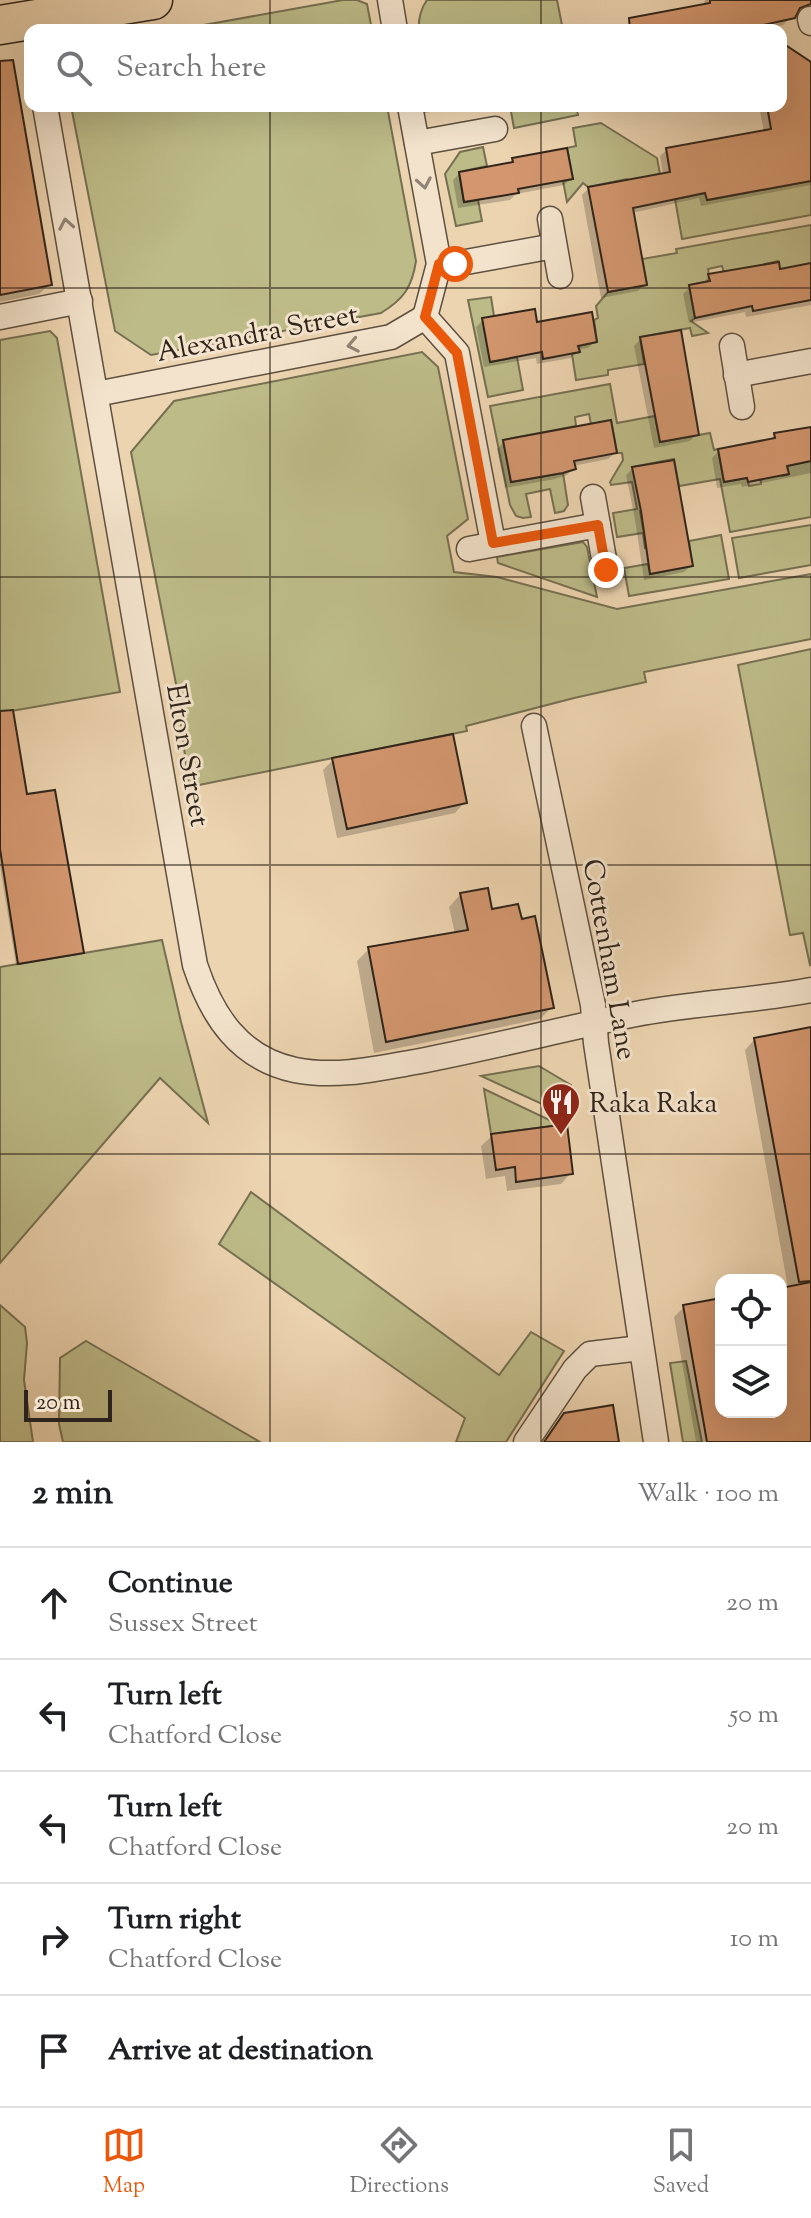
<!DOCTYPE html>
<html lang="en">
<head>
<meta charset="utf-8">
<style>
	body { margin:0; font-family:"Sorts Mill Goudy",serif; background:#f6f6f6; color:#202124 }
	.controls { position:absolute; right:24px; bottom:24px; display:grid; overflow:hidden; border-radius:16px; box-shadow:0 8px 32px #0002 }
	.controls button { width:72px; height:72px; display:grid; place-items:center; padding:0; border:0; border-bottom:2px solid #e0e0e0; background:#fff; color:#202124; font:40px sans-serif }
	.scale { position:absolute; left:24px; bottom:20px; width:88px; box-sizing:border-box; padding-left:8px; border:4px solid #2f241b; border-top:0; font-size:22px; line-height:28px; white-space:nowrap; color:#2f241b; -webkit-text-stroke:6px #f3e3cc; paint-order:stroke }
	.stop { position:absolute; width:24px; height:24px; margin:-18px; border:6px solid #ea580c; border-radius:50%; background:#fff }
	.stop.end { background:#ea580c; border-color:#fff; box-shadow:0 2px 8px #0008 }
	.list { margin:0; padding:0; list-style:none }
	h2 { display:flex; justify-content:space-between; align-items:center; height:104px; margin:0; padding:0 32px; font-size:34px }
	h2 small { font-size:26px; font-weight:400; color:#757577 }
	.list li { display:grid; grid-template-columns:52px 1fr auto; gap:24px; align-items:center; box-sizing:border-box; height:112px; padding:0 32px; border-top:2px solid #e0e0e0 }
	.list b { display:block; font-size:30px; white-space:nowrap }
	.list p { margin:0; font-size:26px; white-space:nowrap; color:#757577 }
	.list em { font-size:26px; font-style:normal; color:#757577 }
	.icon { flex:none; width:44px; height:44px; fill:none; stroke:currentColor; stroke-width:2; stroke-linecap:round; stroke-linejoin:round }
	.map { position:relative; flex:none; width:811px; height:1442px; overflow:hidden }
	.search { position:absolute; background:#fff; box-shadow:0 8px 32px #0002; left:24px; right:24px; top:24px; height:88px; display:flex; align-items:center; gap:20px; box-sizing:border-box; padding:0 28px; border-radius:16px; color:#757577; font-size:30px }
	.sheet { height:664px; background:#fff }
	nav { display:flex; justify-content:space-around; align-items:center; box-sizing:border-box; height:112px; border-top:2px solid #e0e0e0; background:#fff; font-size:22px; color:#757577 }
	nav a { display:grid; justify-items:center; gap:4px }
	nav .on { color:#ea580c }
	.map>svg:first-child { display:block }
	.green { fill:#bdbb88; stroke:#767052; stroke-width:2 }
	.shadow { fill:#0003 }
	.building { fill:#d3966e; stroke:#2f241b; stroke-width:2 }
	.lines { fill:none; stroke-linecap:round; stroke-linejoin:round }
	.minor-casing { stroke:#5e5040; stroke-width:27 }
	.primary-casing { stroke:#2f241b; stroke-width:41 }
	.minor { stroke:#f3e3cc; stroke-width:24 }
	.primary { stroke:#edd4b0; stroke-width:38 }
	.oneway { stroke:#918474 }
	.route { stroke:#ea580c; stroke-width:10 }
	.grid { fill:none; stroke:#2f241b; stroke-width:2; stroke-opacity:0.55 }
	.labels { text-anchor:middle; stroke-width:6; stroke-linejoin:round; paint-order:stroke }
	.street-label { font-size:28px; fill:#2f241b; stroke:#f3e3cc }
	.poi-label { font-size:28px; fill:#2f241b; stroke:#f3e3cc; text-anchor:start }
</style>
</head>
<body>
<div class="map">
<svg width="811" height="1442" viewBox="0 0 811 1442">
	<rect width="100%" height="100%" fill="#edd4b0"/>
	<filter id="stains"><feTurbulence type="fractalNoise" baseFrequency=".0025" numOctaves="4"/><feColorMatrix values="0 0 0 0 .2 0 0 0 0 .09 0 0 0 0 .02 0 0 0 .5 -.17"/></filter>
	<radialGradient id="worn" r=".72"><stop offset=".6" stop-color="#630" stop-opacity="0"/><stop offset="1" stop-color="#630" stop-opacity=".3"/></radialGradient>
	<g class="green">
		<polygon points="343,0 357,0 367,4 372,30 176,30"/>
		<path d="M427,0H557L563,30H419C418,20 421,8 427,0Z"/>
		<path d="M71,106H387L416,261C412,287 404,299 381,313L151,355L115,331Z"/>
		<polygon points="510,106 576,106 578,115 514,128"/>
		<polygon points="601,123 657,158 665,200 627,179 588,187 583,183 567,202 563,181 573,179 567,148 576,146 573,128"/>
		<polygon points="483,147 487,166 459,172 464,202 478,200 482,221 456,226 445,174 460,152"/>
		<polygon points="811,174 811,215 682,239 675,199 705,193 708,200 810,181"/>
		<polygon points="811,225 811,263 780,273 778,261 765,264 767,275 725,277 722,266 708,269 710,281 689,285 695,318 691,321 708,333 692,336 690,328 640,337 644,364 608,370 608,375 576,380 572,354 580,352 578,346 597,342 594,320 598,318 596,306 608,292 647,285 642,259 677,253 676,249"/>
		<polygon points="491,297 494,316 491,362 517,357 523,390 488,397 468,300"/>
		<polygon points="50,331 57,338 120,692 0,713 0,340"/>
		<polygon points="422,352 438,367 468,519 447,536 454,572 497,577 617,609 811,574 811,639 644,672 646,682 574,698 466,726 467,731 189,787 176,684 131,452 174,401"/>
		<polygon points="610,384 617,423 655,416 660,442 710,433 714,450 718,449 724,482 747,478 749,486 761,484 760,475 780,472 782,476 788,475 787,466 811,461 811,517 730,532 720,479 679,486 674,459 632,467 651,509 640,511 643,529 654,527 657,546 645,548 643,533 617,537 613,513 637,509 632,482 611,485 610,482 623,460 622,453 617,453 611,421 591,424 589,414 575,417 576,426 503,440 511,482 563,473 568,505 564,511 555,513 550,489 526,494 531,517 523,518 516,516 510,505 490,406"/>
		<polygon points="811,525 811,565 739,578 732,538"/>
		<polygon points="721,535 729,579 629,596 624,568 648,564 650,574 692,566 689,541"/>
		<polygon points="583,542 587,547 597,597 498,563 497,557"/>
		<polygon points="811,649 811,964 810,965 803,933 790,935 738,665"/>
		<polygon points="162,940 181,1022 208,1123 160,1078 0,1263 0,967"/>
		<polygon points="539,1066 571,1085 574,1104 566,1115 481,1076"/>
		<polygon points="484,1089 560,1125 491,1134"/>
		<polygon points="251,1192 499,1375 531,1332 564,1351 506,1442 456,1442 465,1418 219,1244"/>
		<polygon points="0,1305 25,1327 27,1343 24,1380 33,1442 0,1442"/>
		<polygon points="86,1341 260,1442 63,1442 59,1424 60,1358"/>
		<polygon points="686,1361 702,1442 683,1442 670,1363"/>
	</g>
	<g class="shadow">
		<polygon points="705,0 786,0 790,18 783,25 760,30 637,30 703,6"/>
		<polygon points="781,44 811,64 811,185 701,206 699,198 632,213 645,284 638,291 601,298 582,195 589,188 663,175 660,156 667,150 764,132 759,106 781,106"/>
		<polygon points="0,74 50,284 39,294 0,302"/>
		<polygon points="413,106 461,106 415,115"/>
		<polygon points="584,106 606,106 585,110"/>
		<polygon points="513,160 571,179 564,185 516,194 510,200 458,208 453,180 460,173 509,164"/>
		<polygon points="811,265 811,305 746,317 745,312 689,323 683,294 690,287 703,284 709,275 778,271"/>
		<polygon points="483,320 595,342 588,348 577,350 571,358 537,364 536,358 484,367 476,327"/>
		<polygon points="641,339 697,434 690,441 654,448 634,346"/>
		<polygon points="811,429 811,473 742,487 741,484 717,488 712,458 719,451 769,442 775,435"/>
		<polygon points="504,442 615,453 608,459 573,466 574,468 567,475 555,479 505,488 497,449"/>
		<polygon points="633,468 691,566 684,572 644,580 635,519 626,475"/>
		<polygon points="0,745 25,797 82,952 79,955 16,965 0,866"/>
		<polygon points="333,760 465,802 455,813 337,838 323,770"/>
		<polygon points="461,894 491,911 552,1007 540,1019 374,1053 357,961 369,949 455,934 449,907"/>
		<polygon points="811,1029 811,1442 696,1442 674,1317 684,1307 721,1300 721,1412 781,1412 781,1290 788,1288 745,1050 755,1039"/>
		<polygon points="492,1136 571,1173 561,1184 507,1191 505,1176 486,1179 481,1146"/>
	</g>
	<g class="building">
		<polygon points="710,0 811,0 811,4 800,8 795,18 740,30 630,30 629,18 710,3"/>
		<polygon points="781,42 811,62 811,181 707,200 705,193 633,208 647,285 608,292 588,187 670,172 666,148 771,129 767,106 781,106"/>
		<polygon points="13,60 52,285 0,295 0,61"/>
		<polygon points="567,148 573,179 518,189 519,193 464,202 459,172 513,162 512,158"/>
		<polygon points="779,262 780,269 811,263 811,300 753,311 752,306 695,318 689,285 710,281 708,274"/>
		<polygon points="535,309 537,322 592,312 597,342 578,346 580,352 543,359 542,352 490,362 482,318"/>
		<polygon points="681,330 699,435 660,442 640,337"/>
		<polygon points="611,420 617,453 574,461 576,469 563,473 511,482 503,440"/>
		<polygon points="811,427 811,461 787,466 789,474 748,482 747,478 724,482 718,449 775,438 774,433"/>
		<polygon points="674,460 693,566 650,574 641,511 632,467"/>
		<polygon points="13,710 27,794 55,790 84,953 18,964 0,849 0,711"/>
		<polygon points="453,734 467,803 347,829 332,758"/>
		<polygon points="488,888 492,909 518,904 522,919 535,916 554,1008 386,1042 368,947 468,930 460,893"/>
		<polygon points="811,1027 811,1281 799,1282 754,1038"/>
		<polygon points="567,1124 573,1174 516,1182 515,1167 496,1170 491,1134"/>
		<polygon points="811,1282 811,1442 707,1442 683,1305 721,1298 721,1412 781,1412 781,1288"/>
		<polygon points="613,1405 619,1442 544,1442 564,1413"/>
	</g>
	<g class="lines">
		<defs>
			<g id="minor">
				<polyline points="390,0 395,30"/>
				<polyline points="810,19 811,23"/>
				<path d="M45,106L195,965C212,1016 239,1058 295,1070C335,1078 376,1069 415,1062C489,1048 562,1029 636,1014C694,1003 753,1001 811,990"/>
				<polyline points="410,106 439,264 425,317"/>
				<polyline points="417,143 495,129"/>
				<polyline points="550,219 560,276"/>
				<polyline points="439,264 455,264 554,246"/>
				<polyline points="0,317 80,301"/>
				<polyline points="425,317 457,353 493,543"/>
				<polyline points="732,346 742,407"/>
				<polyline points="736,375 811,361"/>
				<polyline points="96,394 391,337 425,317"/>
				<polyline points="593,497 606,570"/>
				<polyline points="469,549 598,525"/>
				<polyline points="534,726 593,1005 596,1043 656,1442"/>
				<polyline points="526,1442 575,1369 590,1354 641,1348"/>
			</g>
			<polyline id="primary" points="0,25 153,0"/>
		</defs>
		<use href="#minor" class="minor-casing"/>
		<use href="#primary" class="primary-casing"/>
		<use href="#minor" class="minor"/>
		<use href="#primary" class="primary"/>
	</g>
	<defs><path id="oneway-chevron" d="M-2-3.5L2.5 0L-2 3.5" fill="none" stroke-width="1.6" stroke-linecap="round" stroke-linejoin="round" transform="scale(2)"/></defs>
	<g class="oneway">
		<use href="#oneway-chevron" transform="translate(424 183) rotate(80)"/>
		<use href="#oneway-chevron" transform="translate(66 224) rotate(-100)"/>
		<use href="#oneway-chevron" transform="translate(353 345) rotate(169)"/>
	</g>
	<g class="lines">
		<polyline class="route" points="455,264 439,264 425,317 457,353 493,543 598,525 606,570"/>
	</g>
	<path class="grid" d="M270,0V30M541,0V30M270,106V1442M541,106V1442M0,288H811M0,577H811M0,865H811M0,1154H811"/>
	<defs>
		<symbol id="restaurant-pin" viewBox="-11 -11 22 30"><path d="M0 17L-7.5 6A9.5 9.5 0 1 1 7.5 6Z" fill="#8f2418" stroke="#f3e3cc"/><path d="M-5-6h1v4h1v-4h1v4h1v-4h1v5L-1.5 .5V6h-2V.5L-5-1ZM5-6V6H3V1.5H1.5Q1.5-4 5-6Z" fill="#fff"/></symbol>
	</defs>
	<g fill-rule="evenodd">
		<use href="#restaurant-pin" x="539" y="1080" width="44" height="60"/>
	</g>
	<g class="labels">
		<g class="street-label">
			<text transform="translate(257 332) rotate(-11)" y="10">Alexandra Street</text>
			<text transform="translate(189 755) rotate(80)" y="10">Elton Street</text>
			<text transform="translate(611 959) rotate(80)" y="10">Cottenham Lane</text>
		</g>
		<g class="poi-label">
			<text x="589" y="1112">Raka Raka</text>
		</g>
	</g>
	<rect width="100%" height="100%" filter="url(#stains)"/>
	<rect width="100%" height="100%" fill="url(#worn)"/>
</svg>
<div class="controls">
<button><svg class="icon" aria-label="locate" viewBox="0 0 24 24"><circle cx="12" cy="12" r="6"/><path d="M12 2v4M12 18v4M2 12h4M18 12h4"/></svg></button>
<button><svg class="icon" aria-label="layers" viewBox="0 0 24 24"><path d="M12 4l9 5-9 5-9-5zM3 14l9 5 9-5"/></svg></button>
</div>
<div class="scale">20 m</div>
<div class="stop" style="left:455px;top:264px"></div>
<div class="stop end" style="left:606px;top:570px"></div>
<div class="search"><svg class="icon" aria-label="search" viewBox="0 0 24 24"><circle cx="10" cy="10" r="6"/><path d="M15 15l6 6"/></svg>Search here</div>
</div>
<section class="sheet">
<h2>2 min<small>Walk · 100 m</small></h2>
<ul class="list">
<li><svg class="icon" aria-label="ahead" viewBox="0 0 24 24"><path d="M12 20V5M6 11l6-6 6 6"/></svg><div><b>Continue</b><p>Sussex Street</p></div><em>20 m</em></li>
<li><svg class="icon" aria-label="left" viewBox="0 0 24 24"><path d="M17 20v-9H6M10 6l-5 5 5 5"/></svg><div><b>Turn left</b><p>Chatford Close</p></div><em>50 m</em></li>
<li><svg class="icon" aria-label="left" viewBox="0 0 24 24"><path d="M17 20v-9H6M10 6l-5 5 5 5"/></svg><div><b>Turn left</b><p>Chatford Close</p></div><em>20 m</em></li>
<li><svg class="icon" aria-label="right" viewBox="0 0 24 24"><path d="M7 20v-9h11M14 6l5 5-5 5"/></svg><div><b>Turn right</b><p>Chatford Close</p></div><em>10 m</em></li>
<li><svg class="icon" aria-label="arrive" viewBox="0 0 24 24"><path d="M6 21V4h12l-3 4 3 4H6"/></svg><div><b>Arrive at destination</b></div></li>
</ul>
</section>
<nav>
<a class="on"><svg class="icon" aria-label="map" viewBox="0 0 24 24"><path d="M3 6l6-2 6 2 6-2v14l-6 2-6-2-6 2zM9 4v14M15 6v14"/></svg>Map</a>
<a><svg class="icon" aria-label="directions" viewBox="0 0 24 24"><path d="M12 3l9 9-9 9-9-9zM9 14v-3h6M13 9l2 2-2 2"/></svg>Directions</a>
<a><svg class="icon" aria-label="saved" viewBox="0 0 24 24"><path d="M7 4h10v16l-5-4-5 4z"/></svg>Saved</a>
</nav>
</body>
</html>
